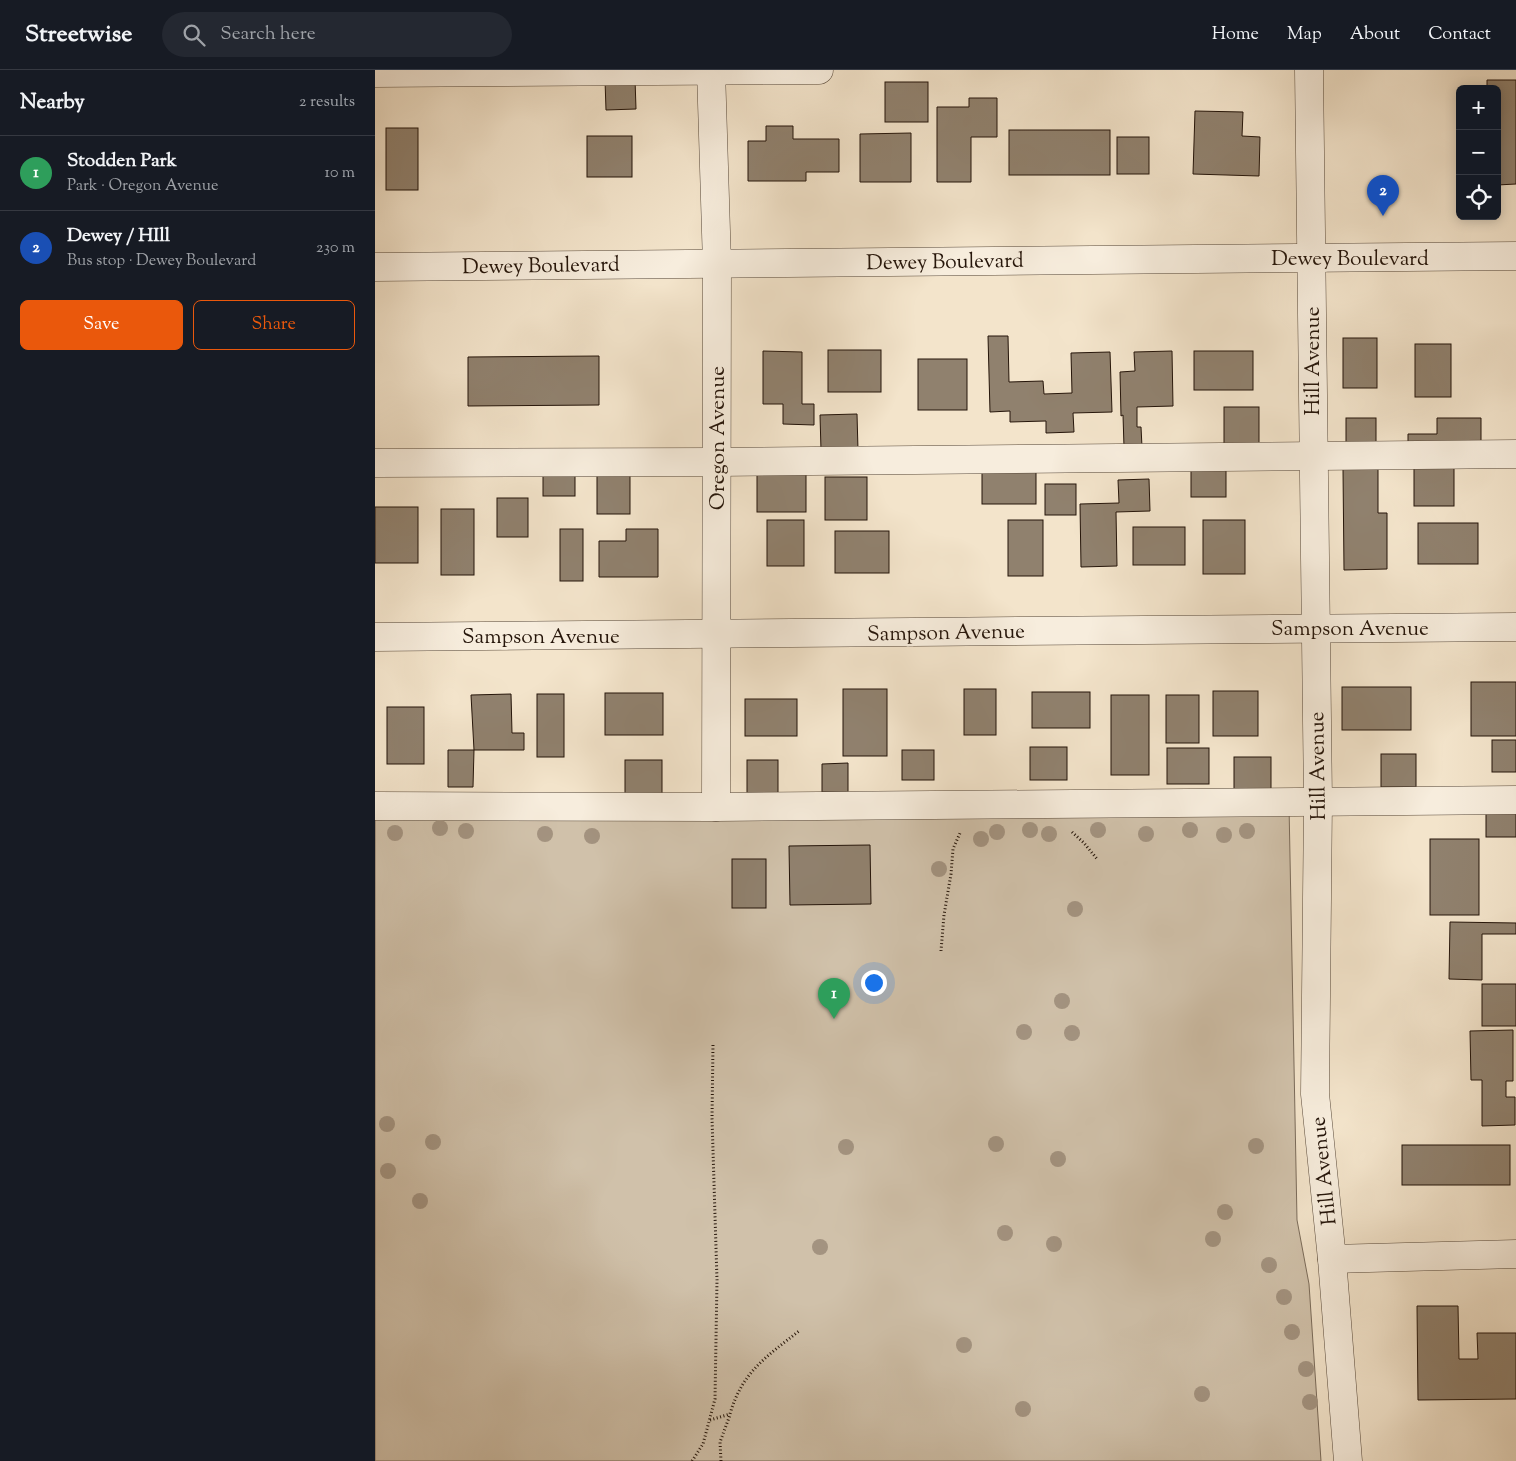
<!DOCTYPE html>
<html lang="en">
<head>
<meta charset="utf-8">
<style>
	body { margin:0; font-family:"Sorts Mill Goudy",serif; background:#242831; color:#f1f3f6 }
	.controls { position:absolute; right:15px; top:15px; display:grid; overflow:hidden; border-radius:8px; box-shadow:0 2px 12px #0003 }
	.controls button { width:45px; height:45px; display:grid; place-items:center; padding:0; border:0; border-bottom:1px solid #363941; background:#171b24; color:#f1f3f6; font:25px sans-serif }
	.you { position:absolute; left:498px; top:912px; width:18px; height:18px; margin:-12px; border:4px solid #fff; border-radius:50%; background:#1a73e8; box-shadow:0 0 0 8px #1a73e833 }
	.badge { display:grid; place-items:center; width:32px; height:32px; border-radius:50%; background:#ea580c; color:#fff; font-size:16px; font-weight:700 }
	.pin { position:absolute; translate:-50% -41px; filter:drop-shadow(0 1px 2px #0008) }
	.pin::after { content:''; position:absolute; top:26px; width:18px; height:15px; background:inherit; clip-path:polygon(0 0,100% 0,50% 100%) }
	.list { margin:0; padding:0; list-style:none }
	h2 { display:flex; justify-content:space-between; align-items:center; height:65px; margin:0; padding:0 20px; font-size:21px }
	h2 small { font-size:16px; font-weight:400; color:#9ea1a6 }
	.list li { display:grid; grid-template-columns:32px 1fr auto; gap:15px; align-items:center; box-sizing:border-box; height:75px; padding:0 20px; border-top:1px solid #363941 }
	.list b { display:block; font-size:19px; white-space:nowrap }
	.list p { margin:0; font-size:16px; white-space:nowrap; color:#9ea1a6 }
	.list em { font-size:16px; font-style:normal; color:#9ea1a6 }
	.actions { display:flex; gap:10px; padding:15px 20px }
	.actions a { flex:1; padding:11px 0; border:1px solid #ea580c; border-radius:8px; text-align:center; font-size:18px; color:#ea580c }
	.actions .main { background:#ea580c; color:#fff }
	.icon { flex:none; width:28px; height:28px; fill:none; stroke:currentColor; stroke-width:2; stroke-linecap:round; stroke-linejoin:round }
	.map { position:relative; flex:none; width:1141px; height:1391px; overflow:hidden }
	header { display:flex; align-items:center; gap:30px; box-sizing:border-box; height:70px; padding:0 25px; background:#171b24; border-bottom:1px solid #363941 }
	header strong { font-size:24px }
	nav { display:flex; gap:28px; margin-inline-start:auto; font-size:18px }
	.search { width:350px; height:45px; background:#242831; display:flex; align-items:center; gap:12px; box-sizing:border-box; padding:0 18px; border-radius:28px; color:#9ea1a6; font-size:19px }
	main { display:flex }
	aside { flex:1; background:#171b24 }
	.map>svg:first-child { display:block }
	.green { fill:#d0c1aa; stroke:#7a6b5a }
	.building { fill:#90816e; stroke:#25150a }
	.lines { fill:none; stroke-linecap:round; stroke-linejoin:round }
	.minor-casing { stroke:#58493a; stroke-width:29 }
	.path { stroke:#25150a; stroke-width:3; stroke-dasharray:1 2.5; stroke-linecap:butt }
	.minor { stroke:#f7eddd; stroke-width:28 }
	.tree { fill:#a39380 }
	.labels { text-anchor:middle; stroke-width:5; stroke-linejoin:round; paint-order:stroke }
	.street-label { font-size:21px; fill:#25150a; stroke:#f7eddd }
</style>
</head>
<body>
<header>
<strong>Streetwise</strong>
<div class="search"><svg class="icon" aria-label="search" viewBox="0 0 24 24"><circle cx="10" cy="10" r="6"/><path d="M15 15l6 6"/></svg>Search here</div>
<nav><a>Home</a><a>Map</a><a>About</a><a>Contact</a></nav>
</header>
<main>
<aside>
<h2>Nearby<small>2 results</small></h2>
<ul class="list">
<li><span class="badge" style="background:#2e9e5b">1</span><div><b>Stodden Park</b><p>Park · Oregon Avenue</p></div><em>10 m</em></li>
<li><span class="badge" style="background:#1a4fb4">2</span><div><b>Dewey / HIll</b><p>Bus stop · Dewey Boulevard</p></div><em>230 m</em></li>
</ul>
<div class="actions"><a class="main">Save</a><a>Share</a></div>
</aside>
<div class="map">
<svg width="1141" height="1391" viewBox="0 0 1141 1391">
	<rect width="100%" height="100%" fill="#f3e4cb"/>
	<filter id="stains"><feTurbulence type="fractalNoise" baseFrequency=".004" numOctaves="4"/><feColorMatrix values="0 0 0 0 .2 0 0 0 0 .09 0 0 0 0 .02 0 0 0 .5 -.17"/></filter>
	<radialGradient id="worn" r=".72"><stop offset=".6" stop-color="#630" stop-opacity="0"/><stop offset="1" stop-color="#630" stop-opacity=".3"/></radialGradient>
	<polygon class="green" points="914,735 922,1150 934,1214 946,1391 0,1391 0,748"/>
	<g class="building">
		<polygon points="260,9 261,39 231,40 230,10"/>
		<polygon points="1112,10 1141,10 1141,114 1122,115 1122,19 1112,19"/>
		<rect x="510" y="12" width="43" height="40"/>
		<polygon points="594,28 622,28 622,67 596,67 596,112 562,112 562,37 594,37"/>
		<polygon points="820,41 868,42 867,66 885,67 884,106 818,104"/>
		<polygon points="391,56 418,56 418,69 464,69 464,102 431,102 431,111 373,111 373,71 391,71"/>
		<rect x="11" y="58" width="32" height="62"/>
		<rect x="634" y="60" width="101" height="45"/>
		<polygon points="536,63 536,112 485,112 485,64"/>
		<rect x="212" y="66" width="45" height="41"/>
		<rect x="742" y="67" width="32" height="37"/>
		<polygon points="613,266 633,266 634,312 668,311 669,324 697,323 696,283 735,282 737,342 698,343 699,362 671,363 671,351 635,352 635,341 615,342"/>
		<rect x="968" y="268" width="34" height="50"/>
		<rect x="1040" y="274" width="36" height="53"/>
		<rect x="453" y="280" width="53" height="42"/>
		<polygon points="388,281 427,282 427,334 439,334 439,355 408,354 408,334 388,334"/>
		<polygon points="797,281 798,336 762,337 762,357 766,357 767,377 749,377 748,345 746,346 745,302 760,301 759,282"/>
		<rect x="819" y="281" width="59" height="39"/>
		<polygon points="224,286 224,335 93,336 93,287"/>
		<rect x="543" y="289" width="49" height="51"/>
		<rect x="849" y="337" width="35" height="39"/>
		<polygon points="482,344 483,380 446,380 445,345"/>
		<rect x="971" y="348" width="30" height="28"/>
		<polygon points="1062,348 1106,348 1106,377 1033,377 1033,364 1062,364"/>
		<rect x="1039" y="398" width="40" height="38"/>
		<rect x="816" y="399" width="35" height="28"/>
		<polygon points="968,399 1003,399 1003,443 1012,443 1012,499 969,500"/>
		<rect x="222" y="402" width="33" height="42"/>
		<rect x="382" y="402" width="49" height="40"/>
		<rect x="607" y="402" width="54" height="32"/>
		<rect x="168" y="405" width="32" height="21"/>
		<rect x="450" y="407" width="42" height="43"/>
		<polygon points="774,409 775,441 741,442 742,496 706,497 705,434 744,433 743,410"/>
		<rect x="670" y="414" width="31" height="31"/>
		<rect x="122" y="428" width="31" height="39"/>
		<rect x="0" y="437" width="43" height="56"/>
		<rect x="66" y="439" width="33" height="66"/>
		<rect x="392" y="450" width="37" height="46"/>
		<rect x="633" y="450" width="35" height="56"/>
		<rect x="828" y="450" width="42" height="54"/>
		<rect x="1043" y="453" width="60" height="41"/>
		<rect x="758" y="457" width="52" height="38"/>
		<rect x="185" y="459" width="23" height="52"/>
		<polygon points="251,459 283,459 283,507 224,507 224,471 251,471"/>
		<rect x="460" y="461" width="54" height="42"/>
		<rect x="1096" y="612" width="45" height="54"/>
		<rect x="967" y="617" width="69" height="43"/>
		<rect x="468" y="619" width="44" height="67"/>
		<rect x="589" y="619" width="32" height="46"/>
		<rect x="838" y="621" width="45" height="45"/>
		<rect x="657" y="622" width="58" height="36"/>
		<rect x="230" y="623" width="58" height="42"/>
		<polygon points="136,624 137,663 149,663 149,680 99,680 96,625"/>
		<rect x="162" y="624" width="27" height="63"/>
		<rect x="736" y="625" width="38" height="80"/>
		<rect x="791" y="625" width="33" height="48"/>
		<rect x="370" y="629" width="52" height="37"/>
		<rect x="12" y="637" width="37" height="57"/>
		<rect x="1117" y="670" width="24" height="32"/>
		<rect x="655" y="677" width="37" height="33"/>
		<rect x="792" y="678" width="42" height="36"/>
		<polygon points="73,680 99,680 98,717 73,717"/>
		<rect x="527" y="680" width="32" height="30"/>
		<rect x="1006" y="684" width="35" height="33"/>
		<rect x="859" y="687" width="37" height="33"/>
		<rect x="250" y="690" width="37" height="34"/>
		<rect x="372" y="690" width="31" height="33"/>
		<polygon points="473,693 473,722 447,722 447,694"/>
		<rect x="1111" y="743" width="30" height="24"/>
		<rect x="1055" y="769" width="49" height="76"/>
		<polygon points="495,775 496,834 415,835 414,776"/>
		<rect x="357" y="789" width="34" height="49"/>
		<polygon points="1075,852 1141,853 1141,864 1107,864 1107,910 1074,909"/>
		<rect x="1107" y="914" width="34" height="42"/>
		<polygon points="1138,960 1138,1011 1131,1011 1131,1027 1140,1027 1140,1055 1107,1056 1107,1010 1096,1010 1095,961"/>
		<rect x="1027" y="1075" width="108" height="40"/>
		<polygon points="1042,1236 1083,1236 1084,1289 1103,1289 1102,1263 1141,1263 1141,1329 1043,1330"/>
	</g>
	<g class="lines">
		<defs>
			<g id="minor">
				<polyline points="336,0 342,194 341,737"/>
				<polyline points="934,0 943,731 940,1024 957,1189 973,1391"/>
				<polyline points="0,3 444,0"/>
				<polyline points="0,197 1141,186"/>
				<polyline points="0,393 342,392 1141,384"/>
				<path d="M0,567C380,565 761,558 1141,557"/>
				<polyline points="0,736 341,737 1141,730"/>
				<polyline points="957,1189 1141,1184"/>
			</g>
		</defs>
		<use href="#minor" class="minor-casing"/>
		<g class="path">
			<polyline points="697,762 709,773 722,789"/>
			<polyline points="566,881 569,845 576,804 578,779 585,763"/>
			<path d="M335,1350L355,1344C367,1302 391,1287 424,1261"/>
			<polyline points="317,1391 328,1374 340,1329 342,1210 337,1048 338,974"/>
			<polyline points="346,1391 345,1372 355,1345"/>
		</g>
		<use href="#minor" class="minor"/>
	</g>
	<g class="tree">
		<circle cx="65" cy="758" r="8"/>
		<circle cx="655" cy="760" r="8"/>
		<circle cx="723" cy="760" r="8"/>
		<circle cx="815" cy="760" r="8"/>
		<circle cx="91" cy="761" r="8"/>
		<circle cx="872" cy="761" r="8"/>
		<circle cx="622" cy="762" r="8"/>
		<circle cx="20" cy="763" r="8"/>
		<circle cx="170" cy="764" r="8"/>
		<circle cx="674" cy="764" r="8"/>
		<circle cx="771" cy="764" r="8"/>
		<circle cx="849" cy="765" r="8"/>
		<circle cx="217" cy="766" r="8"/>
		<circle cx="606" cy="769" r="8"/>
		<circle cx="564" cy="799" r="8"/>
		<circle cx="700" cy="839" r="8"/>
		<circle cx="687" cy="931" r="8"/>
		<circle cx="649" cy="962" r="8"/>
		<circle cx="697" cy="963" r="8"/>
		<circle cx="12" cy="1054" r="8"/>
		<circle cx="58" cy="1072" r="8"/>
		<circle cx="621" cy="1074" r="8"/>
		<circle cx="881" cy="1076" r="8"/>
		<circle cx="471" cy="1077" r="8"/>
		<circle cx="683" cy="1089" r="8"/>
		<circle cx="13" cy="1101" r="8"/>
		<circle cx="45" cy="1131" r="8"/>
		<circle cx="850" cy="1142" r="8"/>
		<circle cx="630" cy="1163" r="8"/>
		<circle cx="838" cy="1169" r="8"/>
		<circle cx="679" cy="1174" r="8"/>
		<circle cx="445" cy="1177" r="8"/>
		<circle cx="894" cy="1195" r="8"/>
		<circle cx="909" cy="1227" r="8"/>
		<circle cx="917" cy="1262" r="8"/>
		<circle cx="589" cy="1275" r="8"/>
		<circle cx="931" cy="1299" r="8"/>
		<circle cx="827" cy="1324" r="8"/>
		<circle cx="935" cy="1332" r="8"/>
		<circle cx="648" cy="1339" r="8"/>
	</g>
	<g class="labels">
		<g class="street-label">
			<text x="975" y="195">Dewey Boulevard</text>
			<text transform="translate(570 191) rotate(-1)" y="7">Dewey Boulevard</text>
			<text transform="translate(166 195) rotate(-1)" y="7">Dewey Boulevard</text>
			<text transform="translate(937 291) rotate(-90)" y="7">Hill Avenue</text>
			<text transform="translate(342 368) rotate(-90)" y="7">Oregon Avenue</text>
			<text x="975" y="565">Sampson Avenue</text>
			<text transform="translate(571 562) rotate(-1)" y="7">Sampson Avenue</text>
			<text x="166" y="573">Sampson Avenue</text>
			<text transform="translate(942 696) rotate(-91)" y="7">Hill Avenue</text>
			<text transform="translate(948 1101) rotate(-96)" y="7">Hill Avenue</text>
		</g>
	</g>
	<rect width="100%" height="100%" filter="url(#stains)"/>
	<rect width="100%" height="100%" fill="url(#worn)"/>
</svg>
<div class="controls">
<button>+</button>
<button>−</button>
<button><svg class="icon" aria-label="locate" viewBox="0 0 24 24"><circle cx="12" cy="12" r="6"/><path d="M12 2v4M12 18v4M2 12h4M18 12h4"/></svg></button>
</div>
<div class="you"></div>
<div class="pin badge" style="left:459px;top:949px;background:#2e9e5b">1</div>
<div class="pin badge" style="left:1008px;top:146px;background:#1a4fb4">2</div>
</div>
</main>
</body>
</html>
